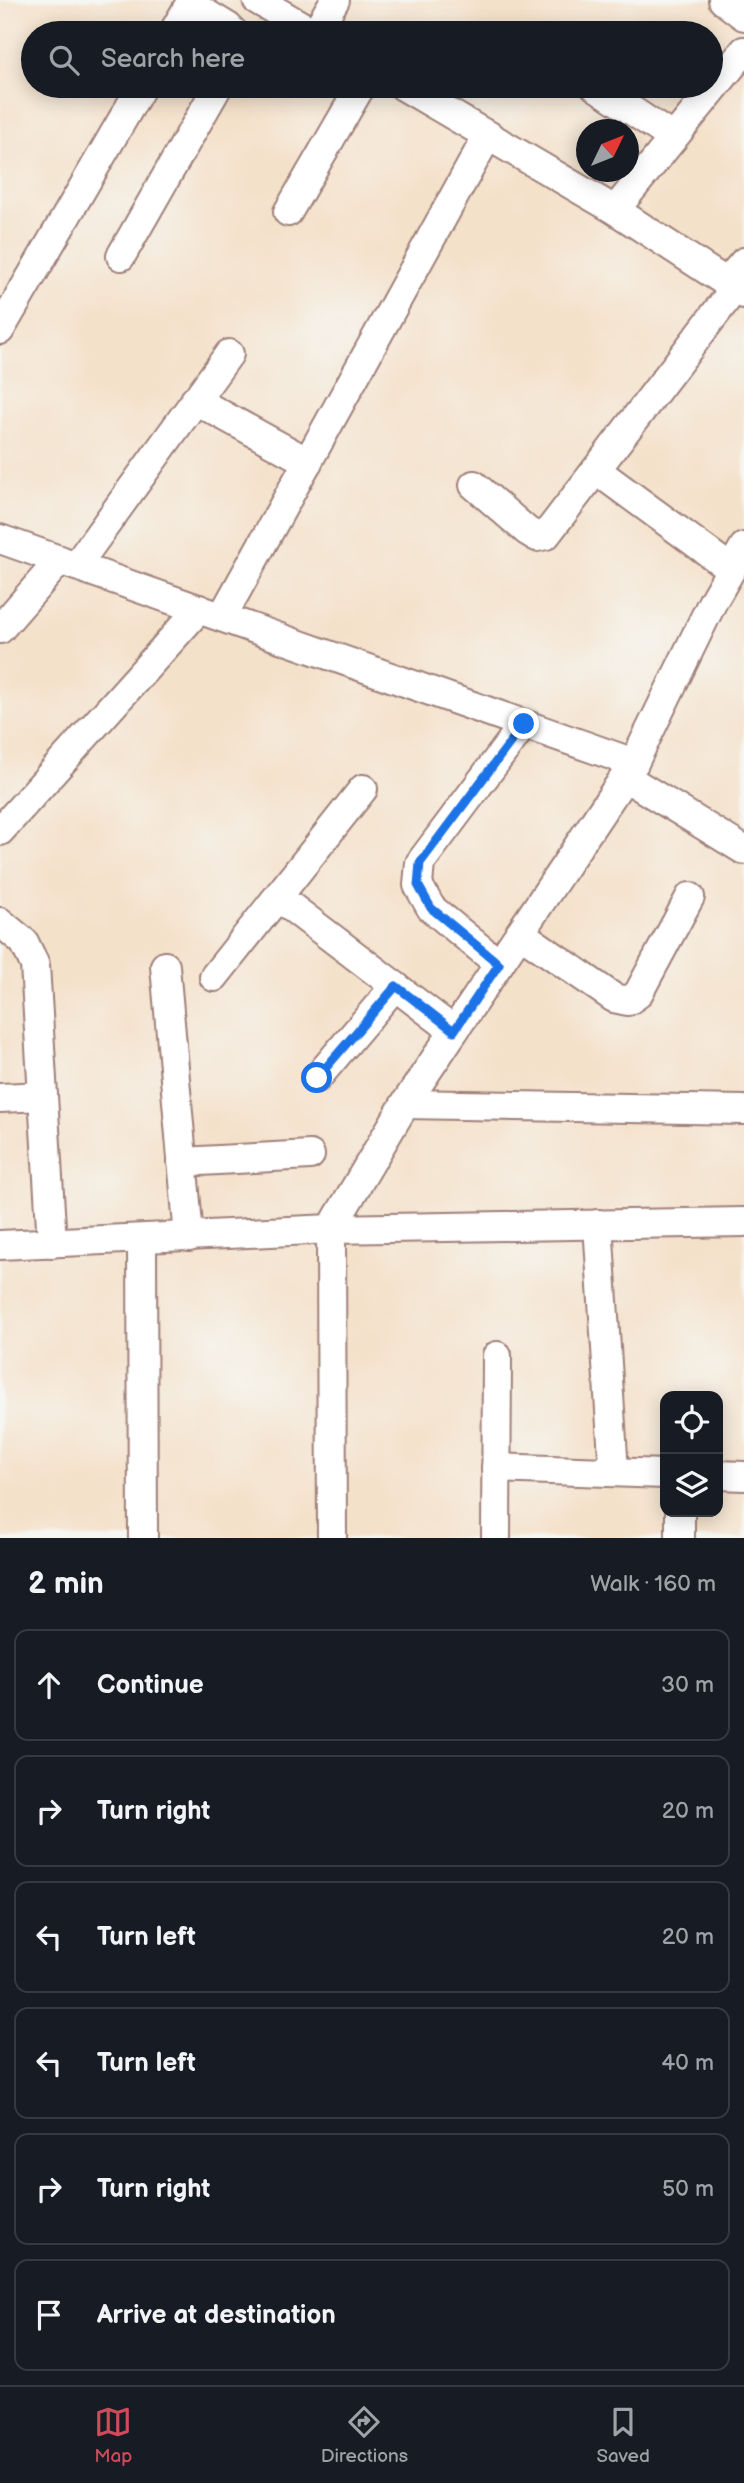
<!DOCTYPE html>
<html lang="en">
<head>
<meta charset="utf-8">
<style>
	body { margin:0; font-family:"Balsamiq Sans",sans-serif; background:#20242c; color:#f1f3f6 }
	.controls { position:absolute; right:21px; bottom:21px; display:grid; overflow:hidden; border-radius:14px; box-shadow:0 4px 18px #0003 }
	.controls button { width:63px; height:63px; display:grid; place-items:center; padding:0; border:0; border-bottom:2px solid #363941; background:#171b24; color:#f1f3f6; font:35px sans-serif }
	.compass { position:absolute; left:576px; top:119px; width:63px; height:63px; border-radius:50%; background:#171b24; box-shadow:0 4px 18px #0003; rotate:47deg }
	.stop { position:absolute; width:21px; height:21px; margin:-16px; border:5px solid #1a73e8; border-radius:50%; background:#fff }
	.stop.end { background:#1a73e8; border-color:#fff; box-shadow:0 2px 7px #0008 }
	.list { margin:0; padding:0; list-style:none }
	h2 { display:flex; justify-content:space-between; align-items:center; height:91px; margin:0; padding:0 28px; font-size:30px }
	h2 small { font-size:23px; font-weight:400; color:#9ea1a6 }
	.list li { display:grid; grid-template-columns:46px 1fr auto; gap:21px; align-items:center; box-sizing:border-box; height:112px; margin:0 14px 14px; padding:0 14px; border:2px solid #363941; border-radius:14px }
	.list b { display:block; font-size:26px; white-space:nowrap }
	.list em { font-size:23px; font-style:normal; color:#9ea1a6 }
	.icon { flex:none; width:38px; height:38px; fill:none; stroke:currentColor; stroke-width:2; stroke-linecap:round; stroke-linejoin:round }
	.map { position:relative; flex:none; width:744px; height:1538px; overflow:hidden }
	.search { position:absolute; background:#171b24; box-shadow:0 4px 18px #0003; left:21px; right:21px; top:21px; height:77px; display:flex; align-items:center; gap:18px; box-sizing:border-box; padding:0 24px; border-radius:38px; color:#9ea1a6; font-size:26px }
	.sheet { height:847px; background:#171b24 }
	nav { display:flex; justify-content:space-around; align-items:center; box-sizing:border-box; height:98px; border-top:2px solid #363941; background:#171b24; font-size:19px; color:#9ea1a6 }
	nav a { display:grid; justify-items:center; gap:4px }
	nav .on { color:#d1495b }
	.map>svg:first-child { display:block }
	.lines { fill:none; stroke-linecap:round; stroke-linejoin:round }
	.street-casing { stroke:#9f807a; stroke-width:32 }
	.street { stroke:#fff; stroke-width:28 }
	.route { stroke:#1a73e8; stroke-width:9 }
</style>
</head>
<body>
<div class="map">
<svg width="744" height="1538" viewBox="0 0 744 1538">
	<rect width="100%" height="100%" fill="#f6f6f2"/>
	<filter id="ink" filterUnits="userSpaceOnUse"><feTurbulence type="fractalNoise" baseFrequency=".0143" numOctaves="2"/><feDisplacementMap in="SourceGraphic" scale="14" xChannelSelector="R" yChannelSelector="G"/><feConvolveMatrix kernelMatrix="1 2 1 2 8 2 1 2 1" color-interpolation-filters="sRGB"/></filter>
	<filter id="wash" filterUnits="userSpaceOnUse"><feTurbulence type="fractalNoise" baseFrequency=".00686" numOctaves="4" result="noise"/><feDisplacementMap in="SourceGraphic" scale="28" xChannelSelector="R" yChannelSelector="G"/><feGaussianBlur stdDeviation="1.57" result="paint"/><feColorMatrix in="noise" values="0 0 0 0 0 0 0 0 0 0 0 0 0 0 0 0 0 1.4 0 .05"/><feComposite in="paint" operator="in"/></filter>
	<g filter="url(#wash)">
		<rect width="100%" height="100%" fill="#f4e1ca"/>
	</g>
	<g filter="url(#ink)">
		<g class="lines">
			<defs>
				<g id="street">
					<polyline points="257,0 314,33"/>
					<polyline points="723,0 744,16"/>
					<polyline points="190,4 228,27 234,33"/>
					<polyline points="173,33 192,0"/>
					<polyline points="315,33 335,0"/>
					<polyline points="403,86 615,210 744,294"/>
					<polyline points="595,86 673,138"/>
					<polyline points="615,210 744,51"/>
					<polyline points="288,212 361,86"/>
					<polyline points="121,256 218,86"/>
					<polyline points="726,283 744,262"/>
					<polyline points="0,330 142,86"/>
					<polyline points="195,400 308,462"/>
					<polyline points="596,470 731,569"/>
					<polyline points="474,485 527,531 537,537 546,535 735,288"/>
					<polyline points="0,539 634,763"/>
					<polyline points="76,566 229,354"/>
					<polyline points="222,617 488,135"/>
					<polyline points="0,629 60,560"/>
					<polyline points="625,777 744,850"/>
					<polyline points="0,831 199,609"/>
					<polyline points="278,897 454,1031"/>
					<polyline points="0,922 24,942 35,965 52,1243"/>
					<polyline points="520,933 614,998 628,1001 638,994 690,897"/>
					<polyline points="499,964 431,908 418,885 420,863 524,724"/>
					<polyline points="165,966 189,1237"/>
					<polyline points="214,977 363,789"/>
					<polyline points="317,1078 395,986"/>
					<polyline points="0,1098 43,1096"/>
					<polyline points="405,1104 744,1110"/>
					<polyline points="182,1162 310,1155"/>
					<polyline points="598,1224 614,1472"/>
					<polyline points="142,1239 143,1538"/>
					<polyline points="0,1245 331,1229 744,1222"/>
					<polyline points="496,1468 665,1474"/>
					<polyline points="718,1475 744,1476"/>
					<polyline points="332,1538 331,1229 405,1104 634,763 713,601 744,547"/>
					<polyline points="496,1538 497,1356"/>
					<polyline points="680,1538 680,1512"/>
				</g>
			</defs>
			<use href="#street" class="street-casing"/>
			<use href="#street" class="street"/>
		</g>
	</g>
	<g class="lines" filter="url(#ink)">
		<polyline class="route" points="317,1078 396,986 454,1031 499,964 431,908 418,885 420,863 524,724"/>
	</g>
</svg>
<div class="controls">
<button><svg class="icon" aria-label="locate" viewBox="0 0 24 24"><circle cx="12" cy="12" r="6"/><path d="M12 2v4M12 18v4M2 12h4M18 12h4"/></svg></button>
<button><svg class="icon" aria-label="layers" viewBox="0 0 24 24"><path d="M12 4l9 5-9 5-9-5zM3 14l9 5 9-5"/></svg></button>
</div>
<svg class="compass" viewBox="-18 -18 36 36"><path d="M0-13l5 13h-10z" fill="#e53935"/><path d="M0 13l5-13h-10z" fill="#9ea1a6"/></svg>
<div class="stop" style="left:317px;top:1078px"></div>
<div class="stop end" style="left:524px;top:724px"></div>
<div class="search"><svg class="icon" aria-label="search" viewBox="0 0 24 24"><circle cx="10" cy="10" r="6"/><path d="M15 15l6 6"/></svg>Search here</div>
</div>
<section class="sheet">
<h2>2 min<small>Walk · 160 m</small></h2>
<ul class="list">
<li><svg class="icon" aria-label="ahead" viewBox="0 0 24 24"><path d="M12 20V5M6 11l6-6 6 6"/></svg><div><b>Continue</b></div><em>30 m</em></li>
<li><svg class="icon" aria-label="right" viewBox="0 0 24 24"><path d="M7 20v-9h11M14 6l5 5-5 5"/></svg><div><b>Turn right</b></div><em>20 m</em></li>
<li><svg class="icon" aria-label="left" viewBox="0 0 24 24"><path d="M17 20v-9H6M10 6l-5 5 5 5"/></svg><div><b>Turn left</b></div><em>20 m</em></li>
<li><svg class="icon" aria-label="left" viewBox="0 0 24 24"><path d="M17 20v-9H6M10 6l-5 5 5 5"/></svg><div><b>Turn left</b></div><em>40 m</em></li>
<li><svg class="icon" aria-label="right" viewBox="0 0 24 24"><path d="M7 20v-9h11M14 6l5 5-5 5"/></svg><div><b>Turn right</b></div><em>50 m</em></li>
<li><svg class="icon" aria-label="arrive" viewBox="0 0 24 24"><path d="M6 21V4h12l-3 4 3 4H6"/></svg><div><b>Arrive at destination</b></div></li>
</ul>
</section>
<nav>
<a class="on"><svg class="icon" aria-label="map" viewBox="0 0 24 24"><path d="M3 6l6-2 6 2 6-2v14l-6 2-6-2-6 2zM9 4v14M15 6v14"/></svg>Map</a>
<a><svg class="icon" aria-label="directions" viewBox="0 0 24 24"><path d="M12 3l9 9-9 9-9-9zM9 14v-3h6M13 9l2 2-2 2"/></svg>Directions</a>
<a><svg class="icon" aria-label="saved" viewBox="0 0 24 24"><path d="M7 4h10v16l-5-4-5 4z"/></svg>Saved</a>
</nav>
</body>
</html>
